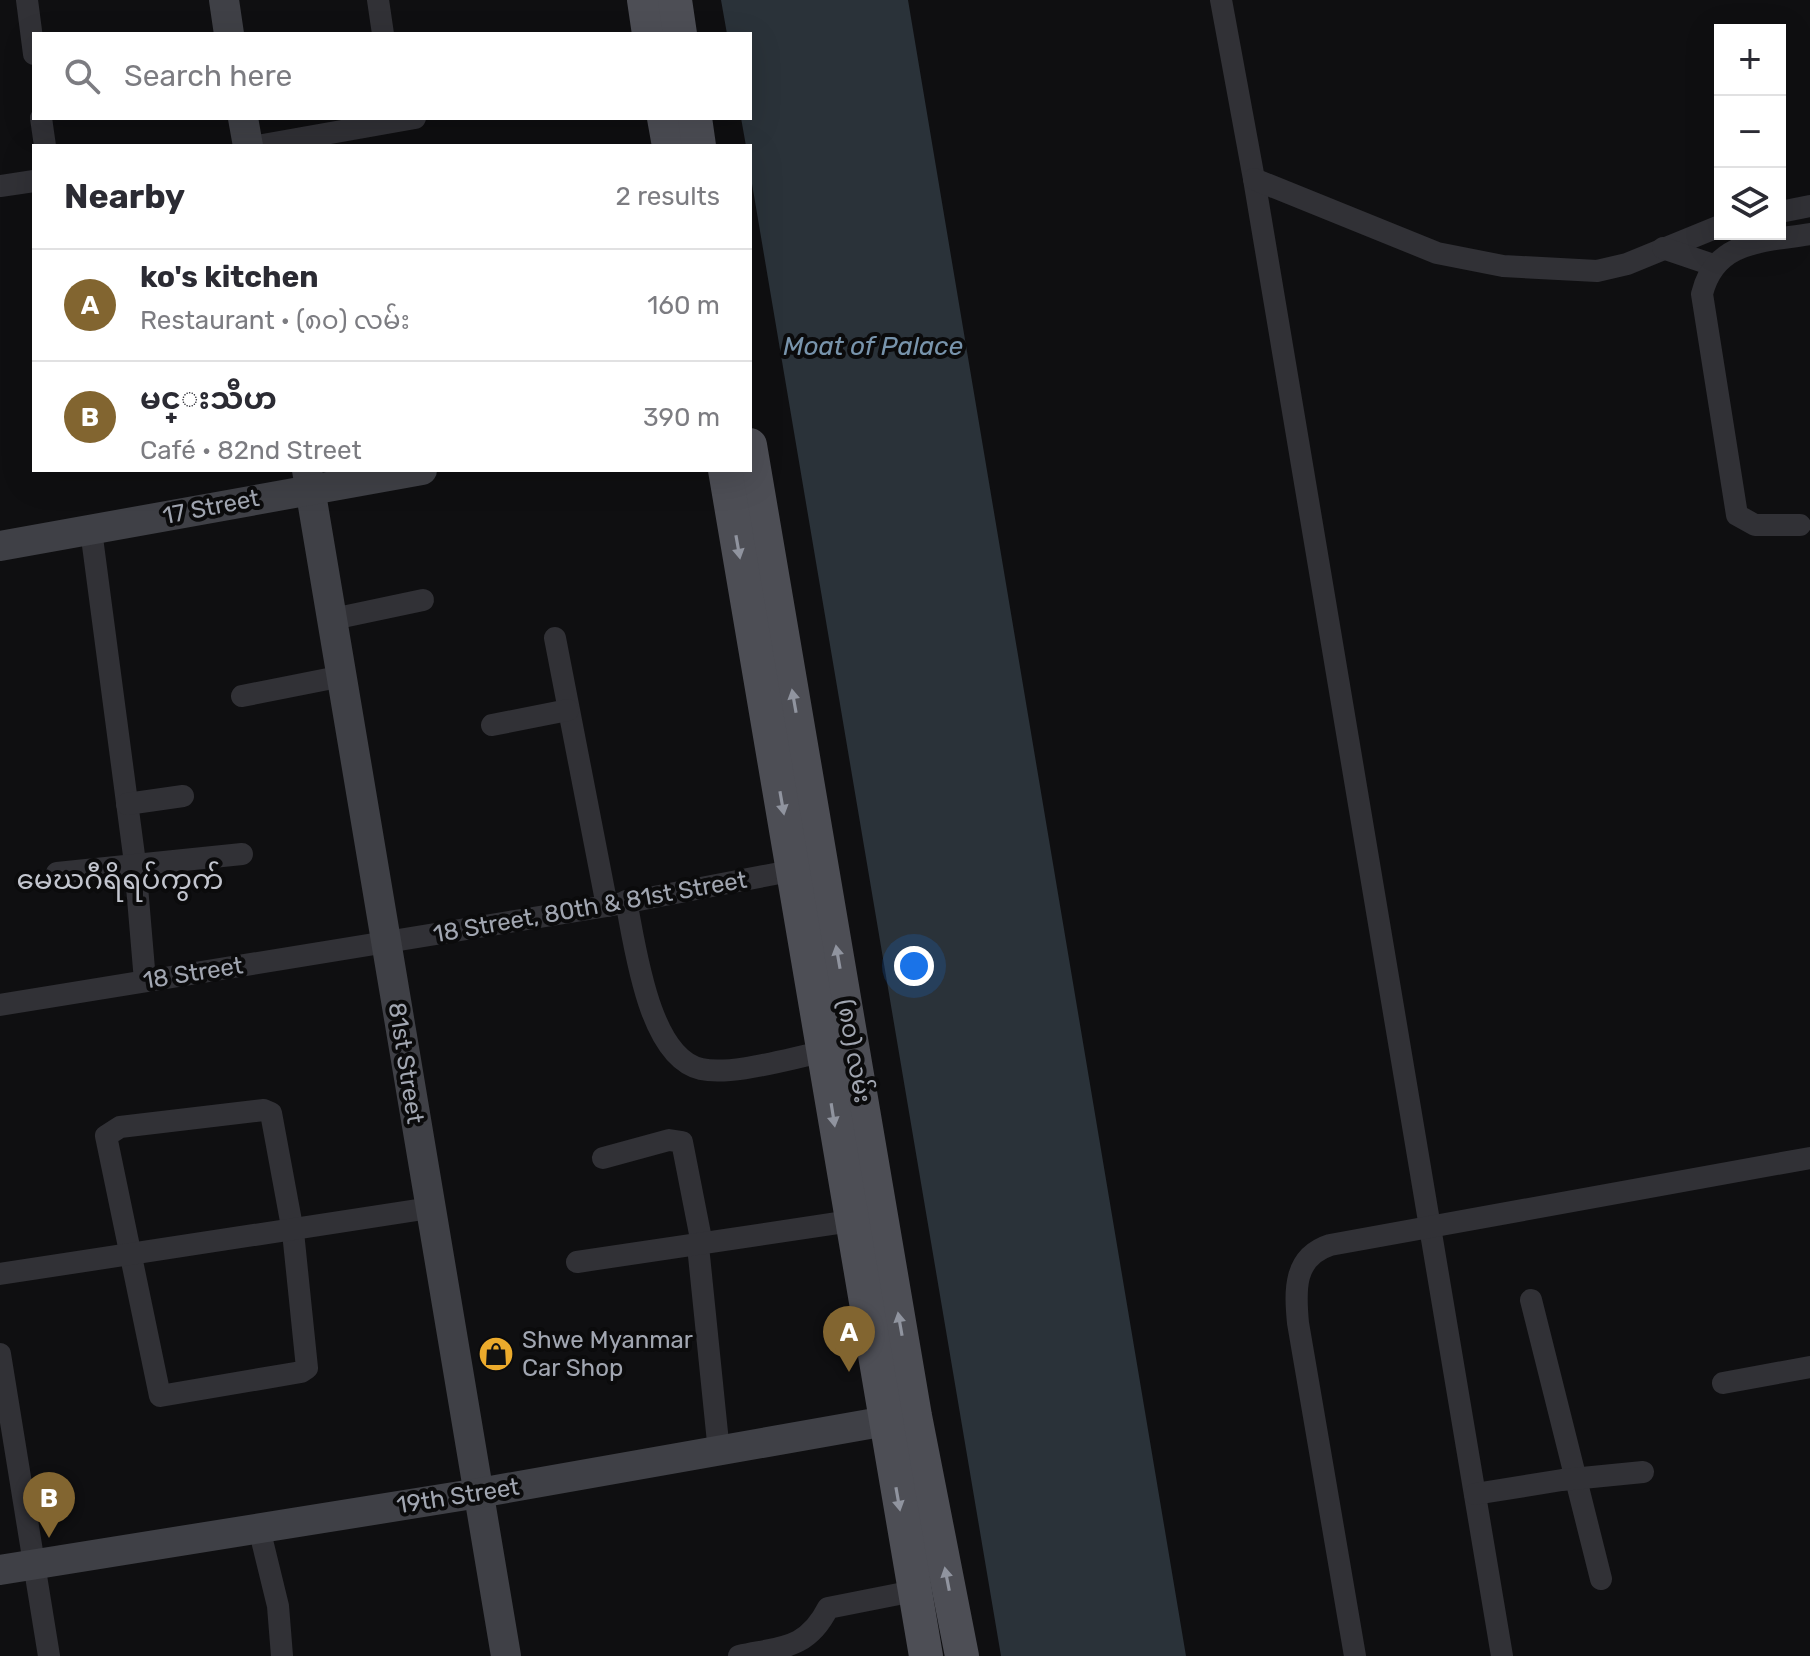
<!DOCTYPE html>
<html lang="en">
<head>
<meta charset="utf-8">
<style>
	body { margin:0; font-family:Rubik,"Noto Sans Myanmar",sans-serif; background:#f2f2f3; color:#2b2b33 }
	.controls { position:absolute; right:24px; top:24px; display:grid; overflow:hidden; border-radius:0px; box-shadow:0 8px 32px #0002 }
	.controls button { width:72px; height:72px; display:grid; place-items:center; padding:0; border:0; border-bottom:2px solid #e1e1e2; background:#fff; color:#2b2b33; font:40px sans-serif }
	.you { position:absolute; left:914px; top:966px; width:28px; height:28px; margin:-20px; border:6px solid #fff; border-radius:50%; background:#1a73e8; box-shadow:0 0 0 12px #1a73e833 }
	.badge { display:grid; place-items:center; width:52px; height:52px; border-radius:50%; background:#826530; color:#fff; font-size:26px; font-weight:700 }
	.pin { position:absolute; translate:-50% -66px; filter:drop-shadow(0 2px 4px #0008) }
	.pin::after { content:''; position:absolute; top:42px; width:28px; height:24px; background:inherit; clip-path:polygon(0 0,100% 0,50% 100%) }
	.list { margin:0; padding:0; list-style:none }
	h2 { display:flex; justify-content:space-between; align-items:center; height:104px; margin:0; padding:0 32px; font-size:34px }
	h2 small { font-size:26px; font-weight:400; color:#7c7c81 }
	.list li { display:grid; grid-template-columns:52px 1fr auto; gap:24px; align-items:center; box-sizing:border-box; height:112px; padding:0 32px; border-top:2px solid #e1e1e2 }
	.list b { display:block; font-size:30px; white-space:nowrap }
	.list p { margin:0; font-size:26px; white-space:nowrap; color:#7c7c81 }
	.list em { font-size:26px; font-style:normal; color:#7c7c81 }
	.icon { flex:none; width:44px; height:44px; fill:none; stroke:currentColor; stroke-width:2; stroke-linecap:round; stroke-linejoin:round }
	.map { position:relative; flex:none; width:1810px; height:1656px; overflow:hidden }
	.search { position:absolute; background:#fff; box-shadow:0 8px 32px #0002; left:32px; top:32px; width:720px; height:88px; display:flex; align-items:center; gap:20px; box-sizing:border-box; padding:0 28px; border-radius:0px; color:#7c7c81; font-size:30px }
	.panel { position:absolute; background:#fff; box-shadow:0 8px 32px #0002; left:32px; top:144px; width:720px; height:328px; border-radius:0px }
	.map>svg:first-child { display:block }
	.water { fill:#2a3239 }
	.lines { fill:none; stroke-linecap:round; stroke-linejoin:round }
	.street { stroke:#313136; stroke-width:22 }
	.secondary { stroke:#3f4046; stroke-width:30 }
	.primary { stroke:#4d4e55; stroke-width:34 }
	.oneway { fill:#90949f }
	.labels { text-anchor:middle; stroke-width:8; stroke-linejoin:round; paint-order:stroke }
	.street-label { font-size:24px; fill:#a1a6b1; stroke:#0b0b0c }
	.poi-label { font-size:24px; fill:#a1a6b1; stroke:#0b0b0c; text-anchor:start }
	.water-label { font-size:26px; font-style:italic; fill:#7894ac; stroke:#0b0b0c }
	.quarter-label { font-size:28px; fill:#c2c5ce; stroke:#0b0b0c }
</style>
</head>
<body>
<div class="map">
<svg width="1810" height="1656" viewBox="0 0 1810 1656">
	<rect width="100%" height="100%" fill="#0f0f11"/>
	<polygon class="water" points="721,0 908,0 1186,1656 1001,1656 750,172 750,146 746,146 741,118 750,118 750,34 727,34"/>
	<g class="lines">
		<g class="street">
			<polyline points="27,0 34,54"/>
			<polyline points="378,0 383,34"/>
			<polyline points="1221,0 1254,179 1502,1656"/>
			<polyline points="41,118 45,146"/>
			<polyline points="257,146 415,118"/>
			<polyline points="1254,179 1437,253 1503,266 1597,271 1627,264 1720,226"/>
			<polyline points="0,186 34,181"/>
			<polyline points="1780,212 1810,206"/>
			<polyline points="1663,248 1713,265"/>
			<path d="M1800,525H1755L1737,515L1702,294C1715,240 1763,242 1810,234"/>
			<polyline points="91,530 135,863 145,981"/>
			<polyline points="333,619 423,600"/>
			<polyline points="555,638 607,906"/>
			<polyline points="242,696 343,676"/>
			<polyline points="492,725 568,710"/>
			<polyline points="127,804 183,796"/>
			<polyline points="57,873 242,854"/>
			<path d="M626,901C635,944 648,1057 701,1069C732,1076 790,1058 823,1052"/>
			<polyline points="0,1005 607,906 806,868"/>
			<polygon points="264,1110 271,1113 293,1232 307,1368 301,1372 160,1396 106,1136 120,1127"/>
			<polyline points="603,1158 669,1140 682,1142 702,1244"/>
			<polyline points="698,1246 719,1452"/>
			<polyline points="577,1262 851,1221"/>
			<polyline points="0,1274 430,1208"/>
			<polyline points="1531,1300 1601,1579"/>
			<polyline points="0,1354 49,1656"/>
			<polyline points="1723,1383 1810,1367"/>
			<polyline points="1475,1494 1562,1480 1643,1472"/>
			<polyline points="259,1528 278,1606 282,1656"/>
			<path d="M739,1656C780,1647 807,1650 828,1608L914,1591"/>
			<path d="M1355,1656L1298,1323C1295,1291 1293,1257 1330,1245L1810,1158"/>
		</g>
		<g class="secondary">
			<polyline points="224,0 229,34"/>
			<polyline points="243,118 248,146"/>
			<polyline points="307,470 506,1656"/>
			<polyline points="0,546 422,470"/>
			<polyline points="0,1570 479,1493 909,1417"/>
		</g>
		<g class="primary">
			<polyline points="644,0 649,34"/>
			<polyline points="675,0 680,34"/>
			<polyline points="664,118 669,146"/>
			<polyline points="695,118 699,146"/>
			<polyline points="750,445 915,1416 962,1656"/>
			<polyline points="725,470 926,1656"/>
		</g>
	</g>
	<defs><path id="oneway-solid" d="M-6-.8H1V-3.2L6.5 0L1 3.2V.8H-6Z" transform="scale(2)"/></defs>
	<g class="oneway">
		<use href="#oneway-solid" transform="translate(738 547) rotate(80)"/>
		<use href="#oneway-solid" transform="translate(794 701) rotate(-100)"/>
		<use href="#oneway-solid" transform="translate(782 803) rotate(80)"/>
		<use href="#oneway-solid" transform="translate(838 957) rotate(-100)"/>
		<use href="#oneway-solid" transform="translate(833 1115) rotate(81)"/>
		<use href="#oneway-solid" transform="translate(900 1324) rotate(-100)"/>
		<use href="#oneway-solid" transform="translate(898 1499) rotate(80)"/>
		<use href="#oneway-solid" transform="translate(947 1579) rotate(-101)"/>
	</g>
	<defs>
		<symbol id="shop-disc" viewBox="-11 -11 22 22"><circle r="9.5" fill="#ecab2c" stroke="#0b0b0c"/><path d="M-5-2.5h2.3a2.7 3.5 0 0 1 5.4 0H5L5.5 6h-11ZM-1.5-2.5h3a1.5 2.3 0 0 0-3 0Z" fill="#111"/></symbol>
	</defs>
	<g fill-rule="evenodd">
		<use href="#shop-disc" x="476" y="1334" width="40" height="40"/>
	</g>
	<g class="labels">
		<g class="street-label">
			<text transform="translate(211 507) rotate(-11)" y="8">17 Street</text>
			<text transform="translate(590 907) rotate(-10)" y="8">18 Street, 80th &amp; 81st Street</text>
			<text transform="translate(193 973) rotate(-9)" y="8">18 Street</text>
			<text transform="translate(854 1051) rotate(80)" y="8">(၈၀) လမ်း</text>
			<text transform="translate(406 1063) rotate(81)" y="8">81st Street</text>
			<text transform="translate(458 1496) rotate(-9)" y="8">19th Street</text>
		</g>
		<g class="poi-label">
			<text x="522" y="1348">Shwe Myanmar<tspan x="522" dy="28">Car Shop</tspan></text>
		</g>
		<g class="water-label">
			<text x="873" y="355">Moat of Palace</text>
		</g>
		<g class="quarter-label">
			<text x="120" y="889">မေဃဂီရိရပ်ကွက်</text>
		</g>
	</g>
</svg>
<div class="controls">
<button>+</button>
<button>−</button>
<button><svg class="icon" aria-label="layers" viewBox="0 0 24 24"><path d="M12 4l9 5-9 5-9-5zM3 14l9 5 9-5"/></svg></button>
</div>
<div class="you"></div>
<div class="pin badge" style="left:849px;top:1372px">A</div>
<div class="pin badge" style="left:49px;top:1538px">B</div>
<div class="search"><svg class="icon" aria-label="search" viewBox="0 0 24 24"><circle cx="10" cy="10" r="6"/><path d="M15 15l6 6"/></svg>Search here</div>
<section class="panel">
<h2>Nearby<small>2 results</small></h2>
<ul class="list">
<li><span class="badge">A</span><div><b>ko's kitchen</b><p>Restaurant · (၈၀) လမ်း</p></div><em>160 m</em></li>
<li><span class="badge">B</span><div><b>မင္းသီဟ</b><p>Café · 82nd Street</p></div><em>390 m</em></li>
</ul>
</section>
</div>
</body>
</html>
